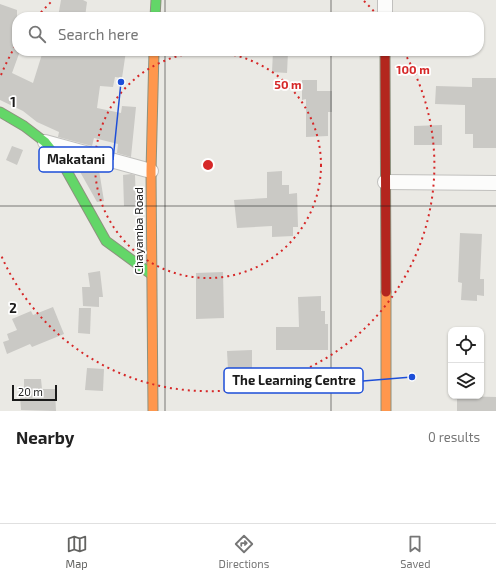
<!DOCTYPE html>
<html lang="en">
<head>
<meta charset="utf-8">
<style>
	body { margin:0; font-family:"Exo 2",sans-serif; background:#f6f6f6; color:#222 }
	.controls { position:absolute; right:12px; bottom:12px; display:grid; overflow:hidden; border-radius:8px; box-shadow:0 1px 3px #0004 }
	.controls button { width:36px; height:36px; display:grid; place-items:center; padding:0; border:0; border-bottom:1px solid #e0e0e0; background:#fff; color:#222; font:20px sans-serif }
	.scale { position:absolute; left:12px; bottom:10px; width:45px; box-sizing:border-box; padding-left:4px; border:2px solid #1b1b1b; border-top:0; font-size:11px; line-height:14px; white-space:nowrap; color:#1b1b1b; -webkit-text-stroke:3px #fff; paint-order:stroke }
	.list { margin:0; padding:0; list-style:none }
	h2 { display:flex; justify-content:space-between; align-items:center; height:52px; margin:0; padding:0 16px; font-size:17px }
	h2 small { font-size:13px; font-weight:400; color:#767676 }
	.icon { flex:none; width:22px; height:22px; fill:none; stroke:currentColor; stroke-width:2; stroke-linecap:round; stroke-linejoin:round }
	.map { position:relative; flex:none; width:496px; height:411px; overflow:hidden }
	.search { position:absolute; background:#fff; box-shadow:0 1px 3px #0004; left:12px; right:12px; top:12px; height:44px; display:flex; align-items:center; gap:10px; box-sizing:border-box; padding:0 14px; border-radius:16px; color:#767676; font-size:15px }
	.sheet { height:112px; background:#fff }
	nav { display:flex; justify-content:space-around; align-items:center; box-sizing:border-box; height:56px; border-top:1px solid #e0e0e0; background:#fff; font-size:11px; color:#767676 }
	nav a { display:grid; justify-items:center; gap:2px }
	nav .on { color:#636361 }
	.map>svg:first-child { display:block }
	.building { fill:#cac9c5 }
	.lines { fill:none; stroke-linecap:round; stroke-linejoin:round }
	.street-casing { stroke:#c1c0be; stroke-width:16 }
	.fast-casing { stroke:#8d917e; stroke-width:11 }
	.slow-casing { stroke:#8d917e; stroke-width:11 }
	.jam-casing { stroke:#8d917e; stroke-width:11 }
	.street { stroke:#fcfcfb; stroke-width:14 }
	.fast { stroke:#63d668; stroke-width:9 }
	.slow { stroke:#ff974d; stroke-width:9 }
	.jam { stroke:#b3261e; stroke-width:9 }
	.grid { fill:none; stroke:#1b1b1b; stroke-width:1; stroke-opacity:0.55 }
	.ring { fill:none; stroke:#d62828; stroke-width:2; stroke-dasharray:2 4 }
	.labels { text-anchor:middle; stroke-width:3.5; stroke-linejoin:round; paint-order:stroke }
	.street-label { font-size:12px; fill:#1b1b1b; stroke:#fff }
	.grid-label { font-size:13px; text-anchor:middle; font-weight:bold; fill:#1b1b1b; stroke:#fff; stroke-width:3.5; stroke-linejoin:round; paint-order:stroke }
	.centre { fill:#d62828; stroke:#fff; stroke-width:2 }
	.ring-label { font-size:12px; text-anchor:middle; font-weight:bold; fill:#d62828; stroke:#fff; stroke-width:3.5; stroke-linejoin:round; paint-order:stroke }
	.leader { fill:none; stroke:#1d4ed8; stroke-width:1.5 }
	.callout-dot { fill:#1d4ed8; stroke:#fff; stroke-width:1.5 }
	.callout { fill:#fff; stroke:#1d4ed8; stroke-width:1.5 }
	.callout-label { font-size:13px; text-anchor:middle; font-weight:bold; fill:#1b1b1b }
</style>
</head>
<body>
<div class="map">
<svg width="496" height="411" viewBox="0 0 496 411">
	<rect width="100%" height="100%" fill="#eae9e4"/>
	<g class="building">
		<polygon points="61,0 83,0 87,2 85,17 58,17"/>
		<polygon points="0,4 17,10 17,51 20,51 12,73 33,83 43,51 126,51 122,78 115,77 113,87 100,86 97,108 121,113 122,106 136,107 131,157 117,153 118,144 94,138 92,146 58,137 59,132 37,122 23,111 0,100"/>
		<polygon points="273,51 288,52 287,73 272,72"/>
		<polygon points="472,78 496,78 496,148 473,148 473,134 465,134 465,105 435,104 436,86 472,87"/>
		<polygon points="302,80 317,80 317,91 332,91 332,112 328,112 328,136 306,137 306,99 302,100"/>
		<polygon points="442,125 442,145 414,145 414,126"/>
		<polygon points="12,146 23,150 17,165 6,160"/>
		<polygon points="87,162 90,163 91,171 99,170 104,201 97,202 79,170 78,164"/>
		<polygon points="282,171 282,185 289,185 289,194 297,193 298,227 293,227 293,236 272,237 272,226 237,228 234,200 267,198 267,172"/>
		<polygon points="131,174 135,175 136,206 124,206 123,175"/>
		<polygon points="460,233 482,234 480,279 484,279 484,296 477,295 477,301 461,300 462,283 458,282"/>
		<polygon points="100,271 103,297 99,297 99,307 83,306 82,287 90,287 88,273"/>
		<polygon points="223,272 224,318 196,319 196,273"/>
		<polygon points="321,296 321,311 325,311 325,324 328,324 328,350 276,350 276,327 299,327 298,297"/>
		<polygon points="53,307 64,334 32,347 30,344 7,354 3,342 9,340 7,334 17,330 12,319 31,311 33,315"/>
		<polygon points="79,308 91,308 90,334 78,333"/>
		<polygon points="252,350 252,370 228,370 227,351"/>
		<polygon points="87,368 104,369 103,391 85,390"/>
		<polygon points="24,379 41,379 42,389 55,389 56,411 21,410 20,396 24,396"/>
		<polygon points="457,396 496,397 496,411 457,411"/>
	</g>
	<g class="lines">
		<defs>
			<g id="street">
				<polyline points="385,17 385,0"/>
				<polyline points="45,142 151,171"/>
				<polyline points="385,182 496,183"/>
			</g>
			<g id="fast">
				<polyline points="155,17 156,0"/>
				<polyline points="0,112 24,126 45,142 64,166 106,241 151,274"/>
			</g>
			<g id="slow">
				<polyline points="386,292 386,411"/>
				<polyline points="153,411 151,171 154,51"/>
			</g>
			<polyline id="jam" points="385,51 386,292"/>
		</defs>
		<use href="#street" class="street-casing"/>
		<use href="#fast" class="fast-casing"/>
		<use href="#slow" class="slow-casing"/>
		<use href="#jam" class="jam-casing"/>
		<use href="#street" class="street"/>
		<use href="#fast" class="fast"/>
		<use href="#slow" class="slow"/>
		<use href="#jam" class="jam"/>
	</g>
	<path class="grid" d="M165,0V17M331,0V17M165,51V411M331,51V411M0,206H496"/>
	<g class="ring">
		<circle cx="208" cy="165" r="113"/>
		<path d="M1 75A226 226 0 0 1 16 45M37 17A226 226 0 0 1 52 1M364 1A226 226 0 0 1 379 17M404 52A226 226 0 1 1 1 255"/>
	</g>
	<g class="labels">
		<g class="street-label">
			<text transform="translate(139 231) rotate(-90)" y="4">Chayamba Road</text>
		</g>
	</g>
	<g class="grid-label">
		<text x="13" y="107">1</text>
		<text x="13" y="313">2</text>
	</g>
	<circle cx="208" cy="165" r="6" class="centre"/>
	<g class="ring-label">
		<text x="413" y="74">100 m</text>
		<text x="288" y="89">50 m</text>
	</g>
	<path class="leader" d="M121 82L113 160M412 377L363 381"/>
	<g class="callout-dot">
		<circle cx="121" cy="82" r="4"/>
		<circle cx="412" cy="377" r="4"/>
	</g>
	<g class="callout">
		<rect x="39" y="147" width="74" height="25" rx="4"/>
		<rect x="224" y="368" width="139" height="25" rx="4"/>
	</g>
	<g class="callout-label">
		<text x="76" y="164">Makatani</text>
		<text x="294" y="385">The Learning Centre</text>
	</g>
</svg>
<div class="controls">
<button><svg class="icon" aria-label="locate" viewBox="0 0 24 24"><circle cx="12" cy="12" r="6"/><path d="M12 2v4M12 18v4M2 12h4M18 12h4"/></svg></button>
<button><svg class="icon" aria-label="layers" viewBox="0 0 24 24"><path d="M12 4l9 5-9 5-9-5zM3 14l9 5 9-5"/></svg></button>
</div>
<div class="scale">20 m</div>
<div class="search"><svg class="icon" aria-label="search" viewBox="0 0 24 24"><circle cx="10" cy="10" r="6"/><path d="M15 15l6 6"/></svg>Search here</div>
</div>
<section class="sheet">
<h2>Nearby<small>0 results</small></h2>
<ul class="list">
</ul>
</section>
<nav>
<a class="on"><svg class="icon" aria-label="map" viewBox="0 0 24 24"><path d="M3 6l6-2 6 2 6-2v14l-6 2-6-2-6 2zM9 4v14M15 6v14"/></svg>Map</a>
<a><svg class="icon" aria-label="directions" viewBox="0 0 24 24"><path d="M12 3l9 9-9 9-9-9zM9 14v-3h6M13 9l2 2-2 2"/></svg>Directions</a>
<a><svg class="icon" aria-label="saved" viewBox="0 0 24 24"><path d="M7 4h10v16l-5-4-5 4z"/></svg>Saved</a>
</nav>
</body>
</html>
